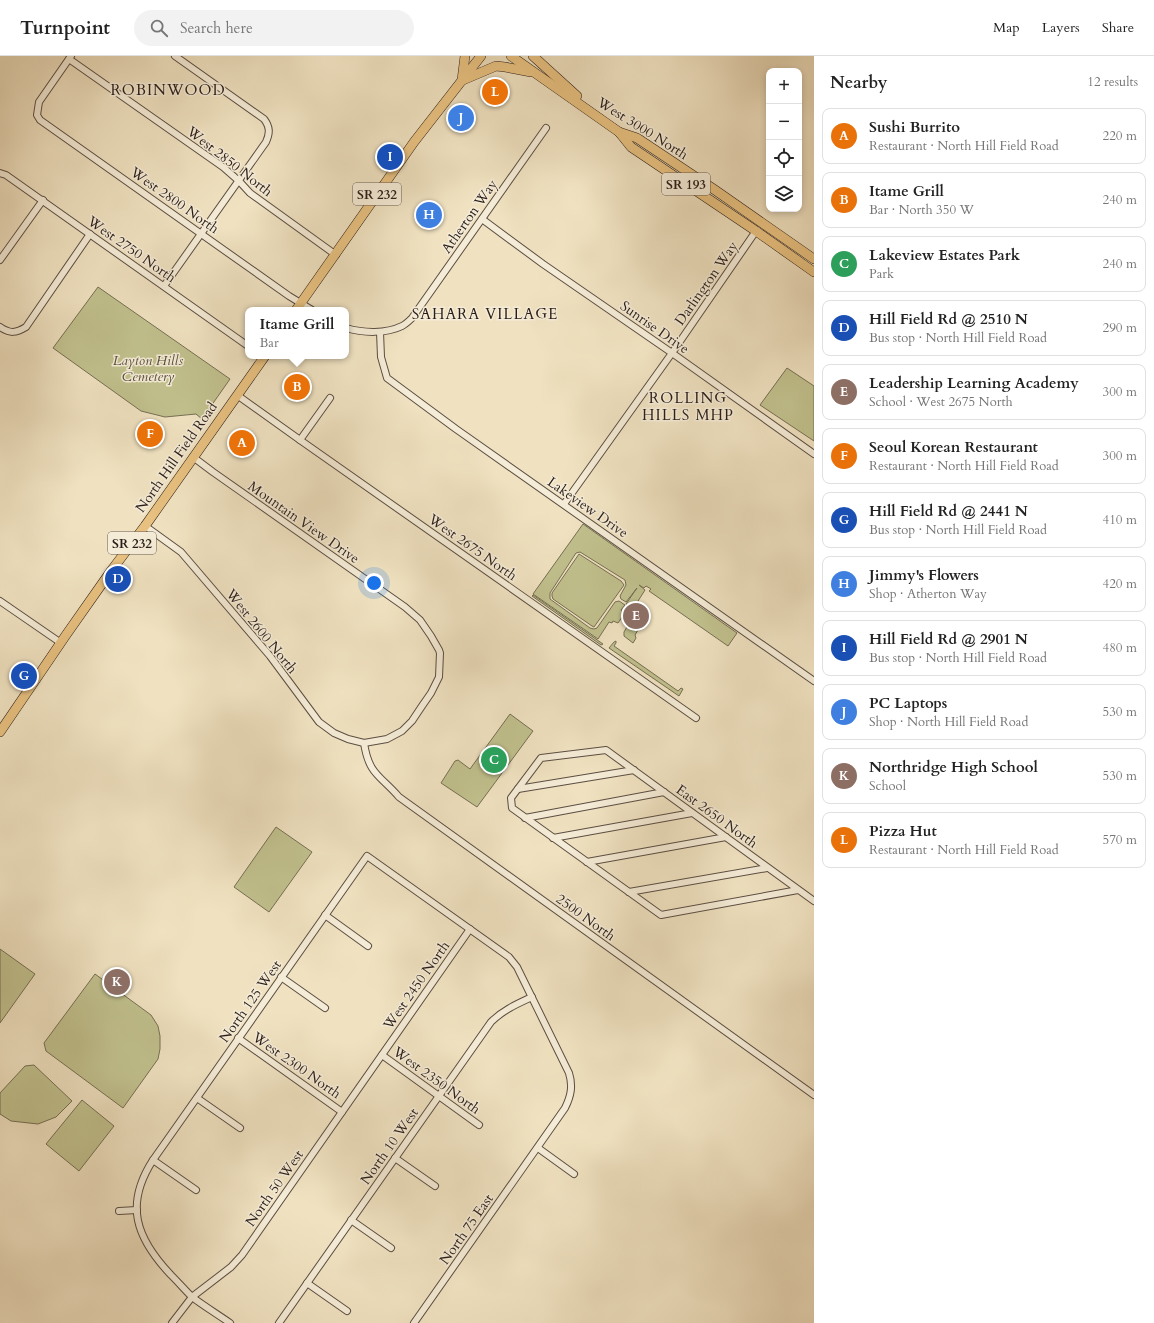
<!DOCTYPE html>
<html lang="en">
<head>
<meta charset="utf-8">
<style>
	body { margin:0; font-family:Cardo,serif; background:#f2f2f2; color:#222 }
	.controls { position:absolute; right:12px; top:12px; display:grid; overflow:hidden; border-radius:8px; box-shadow:0 2px 6px #0003 }
	.controls button { width:36px; height:36px; display:grid; place-items:center; padding:0; border:0; border-bottom:1px solid #e0e0e0; background:#fff; color:#222; font:20px sans-serif }
	.you { position:absolute; left:374px; top:527px; width:14px; height:14px; margin:-10px; border:3px solid #fff; border-radius:50%; background:#1a73e8; box-shadow:0 0 0 6px #1a73e833 }
	.badge { display:grid; place-items:center; width:26px; height:26px; border-radius:50%; background:#8f2418; color:#fff; font-size:13px; font-weight:700 }
	.pin { position:absolute; translate:-50% -50%; border:2px solid #fff; box-shadow:0 1px 4px #0006 }
	.popup { position:absolute; left:245px; top:251px; width:104px; height:52px; box-sizing:border-box; display:grid; place-content:center; border-radius:8px; background:#fff; filter:drop-shadow(0 1px 3px #0005); font-size:13px; white-space:nowrap; color:#767676 }
	.popup b { font-size:15px; color:#222 }
	.popup::after { content:''; position:absolute; left:50%; top:100%; margin-left:-8px; border:8px solid transparent; border-top-color:#fff }
	.list { margin:0; padding:0; list-style:none }
	h2 { display:flex; justify-content:space-between; align-items:center; height:52px; margin:0; padding:0 16px; font-size:17px }
	h2 small { font-size:13px; font-weight:400; color:#767676 }
	.list li { display:grid; grid-template-columns:26px 1fr auto; gap:12px; align-items:center; box-sizing:border-box; height:56px; margin:0 8px 8px; padding:0 8px; border:1px solid #e0e0e0; border-radius:8px }
	.list b { display:block; font-size:15px; white-space:nowrap }
	.list p { margin:0; font-size:13px; white-space:nowrap; color:#767676 }
	.list em { font-size:13px; font-style:normal; color:#767676 }
	.icon { flex:none; width:22px; height:22px; fill:none; stroke:currentColor; stroke-width:2; stroke-linecap:round; stroke-linejoin:round }
	.map { position:relative; flex:none; width:814px; height:1267px; overflow:hidden }
	header { display:flex; align-items:center; gap:24px; box-sizing:border-box; height:56px; padding:0 20px; background:#fff; border-bottom:1px solid #e0e0e0 }
	header strong { font-size:19px }
	nav { display:flex; gap:22px; margin-inline-start:auto; font-size:14px }
	.search { width:280px; height:36px; background:#f2f2f2; display:flex; align-items:center; gap:10px; box-sizing:border-box; padding:0 14px; border-radius:22px; color:#767676; font-size:15px }
	main { display:flex }
	aside { flex:1; background:#fff }
	.map>svg:first-child { display:block }
	.green { fill:#c1c18e; stroke:#756f54 }
	.lines { fill:none; stroke-linecap:round; stroke-linejoin:round }
	.street-casing { stroke:#5b4e43; stroke-width:8 }
	.primary-casing { stroke:#291d19; stroke-width:10 }
	.street { stroke:#f5ecd7; stroke-width:6 }
	.primary { stroke:#e8c180; stroke-width:9 }
	.labels { text-anchor:middle; stroke-width:3; stroke-linejoin:round; paint-order:stroke }
	.shield { fill:#f5ecd7; stroke:#665b52; stroke-width:1 }
	.shield-label { font-size:13px; font-weight:bold; fill:#291d19 }
	.street-label { font-size:14px; fill:#291d19; stroke:#f5ecd7 }
	.park-label { font-size:14px; font-style:italic; fill:#574e3c; stroke:#f5ecd7 }
	.neighbourhood-label { font-size:15px; letter-spacing:1px; fill:#291d19; stroke:#f5ecd7 }
</style>
</head>
<body>
<header>
<strong>Turnpoint</strong>
<div class="search"><svg class="icon" aria-label="search" viewBox="0 0 24 24"><circle cx="10" cy="10" r="6"/><path d="M15 15l6 6"/></svg>Search here</div>
<nav><a>Map</a><a>Layers</a><a>Share</a></nav>
</header>
<main>
<div class="map">
<svg width="814" height="1267" viewBox="0 0 814 1267">
	<rect width="100%" height="100%" fill="#f0e2c1"/>
	<filter id="stains"><feTurbulence type="fractalNoise" baseFrequency=".005" numOctaves="4"/><feColorMatrix values="0 0 0 0 .2 0 0 0 0 .09 0 0 0 0 .02 0 0 0 .5 -.17"/></filter>
	<radialGradient id="worn" r=".72"><stop offset=".6" stop-color="#630" stop-opacity="0"/><stop offset="1" stop-color="#630" stop-opacity=".3"/></radialGradient>
	<g class="green">
		<polygon points="98,231 230,323 202,363 196,358 165,361 141,355 53,292"/>
		<polygon points="787,312 814,330 814,385 760,349"/>
		<polygon points="583,468 737,577 728,590 649,535 651,533 646,530 644,532 639,529 645,534 633,553 626,548 637,532 626,546 621,543 620,540 626,529 625,524 580,496 576,497 550,537 550,543 590,572 594,573 597,572 615,546 619,545 625,549 621,554 625,557 618,567 613,565 612,567 609,566 598,583 533,538"/>
		<polygon points="579,498 621,525 624,529 594,571 592,570 553,543 552,540 552,537"/>
		<polygon points="533,539 603,588 601,589 532,540"/>
		<polygon points="634,559 639,563 633,571 638,574 635,579 636,582 633,587 624,580 624,576"/>
		<polygon points="616,585 616,587 614,590 678,635 681,632 683,633 679,640 609,592 614,586"/>
		<polygon points="510,658 533,675 477,751 441,727 455,705 458,704 470,713"/>
		<polygon points="276,771 312,796 269,856 234,831"/>
		<polygon points="0,893 35,918 0,967"/>
		<polygon points="95,918 151,959 158,970 160,980 160,993 158,1003 123,1052 46,995 44,987"/>
		<polygon points="34,1009 72,1045 56,1061 38,1068 11,1065 0,1058 0,1037 25,1010"/>
		<polygon points="82,1044 114,1070 79,1115 46,1088"/>
	</g>
	<g class="lines">
		<defs>
			<g id="street">
				<polyline points="71,0 39,46 37,59 40,64 289,240 312,254"/>
				<polyline points="69,3 223,111 239,125 250,137 336,199"/>
				<polyline points="0,117 6,119 248,290"/>
				<polyline points="482,163 543,208 672,297 814,398"/>
				<polyline points="0,204 43,144"/>
				<path d="M164,230L266,86C270,77 270,71 264,63L175,0"/>
				<path d="M0,271C10,278 16,277 26,271L90,178"/>
				<path d="M346,272C363,277 386,278 402,270C406,268 409,265 412,262L546,72"/>
				<polyline points="380,276 381,301 387,322 456,373 814,625"/>
				<polyline points="237,339 300,384 696,662"/>
				<polyline points="300,384 330,342"/>
				<polyline points="564,448 672,297 756,175"/>
				<polyline points="145,470 181,496 270,600 319,666 334,677 348,683 364,687 387,683 402,675 412,665 422,650 431,637 439,621 440,597 439,594 431,580 420,564 405,551 213,416 193,401"/>
				<polyline points="0,545 61,587"/>
				<path d="M364,687C369,719 380,719 399,741L814,1039"/>
				<polyline points="518,733 634,714"/>
				<polyline points="525,762 664,736"/>
				<polyline points="553,782 692,757"/>
				<polyline points="587,806 726,781"/>
				<polyline points="798,834 661,859 512,752 511,742 541,702 606,694 814,845"/>
				<polyline points="629,836 767,812"/>
				<polyline points="325,859 368,890"/>
				<polyline points="281,921 325,952"/>
				<polyline points="238,982 342,1056"/>
				<polyline points="382,999 479,1069"/>
				<polyline points="197,1042 240,1072"/>
				<polyline points="538,1092 574,1118"/>
				<polyline points="395,1102 435,1130"/>
				<polyline points="153,1104 196,1134"/>
				<polyline points="119,1155 137,1154"/>
				<polyline points="351,1164 391,1192"/>
				<polyline points="307,1227 347,1255"/>
				<polyline points="172,1267 192,1241 231,1211 242,1199 470,873"/>
				<path d="M230,1267C217,1258 204,1250 192,1241C185,1234 178,1226 171,1219C136,1182 124,1149 153,1104L367,800L509,901L517,911L569,1017C573,1030 571,1040 565,1052L414,1267"/>
				<path d="M279,1267L491,966C503,954 517,948 532,941"/>
			</g>
			<g id="primary">
				<polyline points="511,0 619,76 637,82 715,134 814,203"/>
				<polyline points="533,0 577,40"/>
				<polyline points="462,24 465,0"/>
				<polyline points="463,24 496,10 505,11 531,16"/>
				<polyline points="619,76 631,91 756,175 814,216"/>
				<polyline points="296,254 414,86 481,0"/>
				<polyline points="0,676 66,579 111,515 145,470 265,300"/>
			</g>
		</defs>
		<use href="#street" class="street-casing"/>
		<use href="#primary" class="primary-casing"/>
		<use href="#street" class="street"/>
		<use href="#primary" class="primary"/>
	</g>
	<g class="labels">
		<g class="shield">
			<rect x="662" y="117" width="48" height="22" rx="3"/>
			<rect x="353" y="127" width="48" height="22" rx="3"/>
			<rect x="108" y="476" width="48" height="22" rx="3"/>
		</g>
		<g class="shield-label">
			<text x="686" y="133">SR 193</text>
			<text x="377" y="143">SR 232</text>
			<text x="132" y="492">SR 232</text>
		</g>
		<g class="street-label">
			<text transform="translate(643 72) rotate(32)" y="5">West 3000 North</text>
			<text transform="translate(230 105) rotate(38)" y="5">West 2850 North</text>
			<text transform="translate(175 144) rotate(35)" y="5">West 2800 North</text>
			<text transform="translate(469 160) rotate(-55)" y="5">Atherton Way</text>
			<text transform="translate(132 193) rotate(35)" y="5">West 2750 North</text>
			<text transform="translate(706 227) rotate(-55)" y="5">Darlington Way</text>
			<text transform="translate(655 271) rotate(35)" y="5">Sunrise Drive</text>
			<text transform="translate(176 401) rotate(-55)" y="5">North Hill Field Road</text>
			<text transform="translate(588 451) rotate(35)" y="5">Lakeview Drive</text>
			<text transform="translate(304 466) rotate(35)" y="5">Mountain View Drive</text>
			<text transform="translate(473 491) rotate(35)" y="5">West 2675 North</text>
			<text transform="translate(262 575) rotate(51)" y="5">West 2600 North</text>
			<text transform="translate(717 760) rotate(36)" y="5">East 2650 North</text>
			<text transform="translate(586 861) rotate(36)" y="5">2500 North</text>
			<text transform="translate(416 929) rotate(-55)" y="5">West 2450 North</text>
			<text transform="translate(250 945) rotate(-55)" y="5">North 125 West</text>
			<text transform="translate(297 1009) rotate(35)" y="5">West 2300 North</text>
			<text transform="translate(437 1024) rotate(36)" y="5">West 2350 North</text>
			<text transform="translate(389 1090) rotate(-55)" y="5">North 10 West</text>
			<text transform="translate(274 1132) rotate(-55)" y="5">North 50 West</text>
			<text transform="translate(466 1173) rotate(-55)" y="5">North 75 East</text>
		</g>
		<g class="park-label">
			<text x="148" y="309">Layton Hills<tspan x="148" dy="16">Cemetery</tspan></text>
		</g>
		<g class="neighbourhood-label">
			<text x="168" y="39">ROBINWOOD</text>
			<text x="485" y="263">SAHARA VILLAGE</text>
			<text x="688" y="347">ROLLING<tspan x="688" dy="17">HILLS MHP</tspan></text>
		</g>
	</g>
	<rect width="100%" height="100%" filter="url(#stains)"/>
	<rect width="100%" height="100%" fill="url(#worn)"/>
</svg>
<div class="controls">
<button>+</button>
<button>−</button>
<button><svg class="icon" aria-label="locate" viewBox="0 0 24 24"><circle cx="12" cy="12" r="6"/><path d="M12 2v4M12 18v4M2 12h4M18 12h4"/></svg></button>
<button><svg class="icon" aria-label="layers" viewBox="0 0 24 24"><path d="M12 4l9 5-9 5-9-5zM3 14l9 5 9-5"/></svg></button>
</div>
<div class="you"></div>
<div class="pin badge" style="left:242px;top:387px;background:#e8710a">A</div>
<div class="pin badge" style="left:297px;top:331px;background:#e8710a">B</div>
<div class="popup"><b>Itame Grill</b>Bar</div>
<div class="pin badge" style="left:494px;top:704px;background:#2e9e5b">C</div>
<div class="pin badge" style="left:118px;top:523px;background:#1a4fb4">D</div>
<div class="pin badge" style="left:636px;top:560px;background:#8d6e63">E</div>
<div class="pin badge" style="left:150px;top:378px;background:#e8710a">F</div>
<div class="pin badge" style="left:24px;top:620px;background:#1a4fb4">G</div>
<div class="pin badge" style="left:429px;top:159px;background:#3f7fe0">H</div>
<div class="pin badge" style="left:390px;top:101px;background:#1a4fb4">I</div>
<div class="pin badge" style="left:461px;top:62px;background:#3f7fe0">J</div>
<div class="pin badge" style="left:117px;top:926px;background:#8d6e63">K</div>
<div class="pin badge" style="left:495px;top:36px;background:#e8710a">L</div>
</div>
<aside>
<h2>Nearby<small>12 results</small></h2>
<ul class="list">
<li><span class="badge" style="background:#e8710a">A</span><div><b>Sushi Burrito</b><p>Restaurant · North Hill Field Road</p></div><em>220 m</em></li>
<li><span class="badge" style="background:#e8710a">B</span><div><b>Itame Grill</b><p>Bar · North 350 W</p></div><em>240 m</em></li>
<li><span class="badge" style="background:#2e9e5b">C</span><div><b>Lakeview Estates Park</b><p>Park</p></div><em>240 m</em></li>
<li><span class="badge" style="background:#1a4fb4">D</span><div><b>Hill Field Rd @ 2510 N</b><p>Bus stop · North Hill Field Road</p></div><em>290 m</em></li>
<li><span class="badge" style="background:#8d6e63">E</span><div><b>Leadership Learning Academy</b><p>School · West 2675 North</p></div><em>300 m</em></li>
<li><span class="badge" style="background:#e8710a">F</span><div><b>Seoul Korean Restaurant</b><p>Restaurant · North Hill Field Road</p></div><em>300 m</em></li>
<li><span class="badge" style="background:#1a4fb4">G</span><div><b>Hill Field Rd @ 2441 N</b><p>Bus stop · North Hill Field Road</p></div><em>410 m</em></li>
<li><span class="badge" style="background:#3f7fe0">H</span><div><b>Jimmy's Flowers</b><p>Shop · Atherton Way</p></div><em>420 m</em></li>
<li><span class="badge" style="background:#1a4fb4">I</span><div><b>Hill Field Rd @ 2901 N</b><p>Bus stop · North Hill Field Road</p></div><em>480 m</em></li>
<li><span class="badge" style="background:#3f7fe0">J</span><div><b>PC Laptops</b><p>Shop · North Hill Field Road</p></div><em>530 m</em></li>
<li><span class="badge" style="background:#8d6e63">K</span><div><b>Northridge High School</b><p>School</p></div><em>530 m</em></li>
<li><span class="badge" style="background:#e8710a">L</span><div><b>Pizza Hut</b><p>Restaurant · North Hill Field Road</p></div><em>570 m</em></li>
</ul>
</aside>
</main>
</body>
</html>
